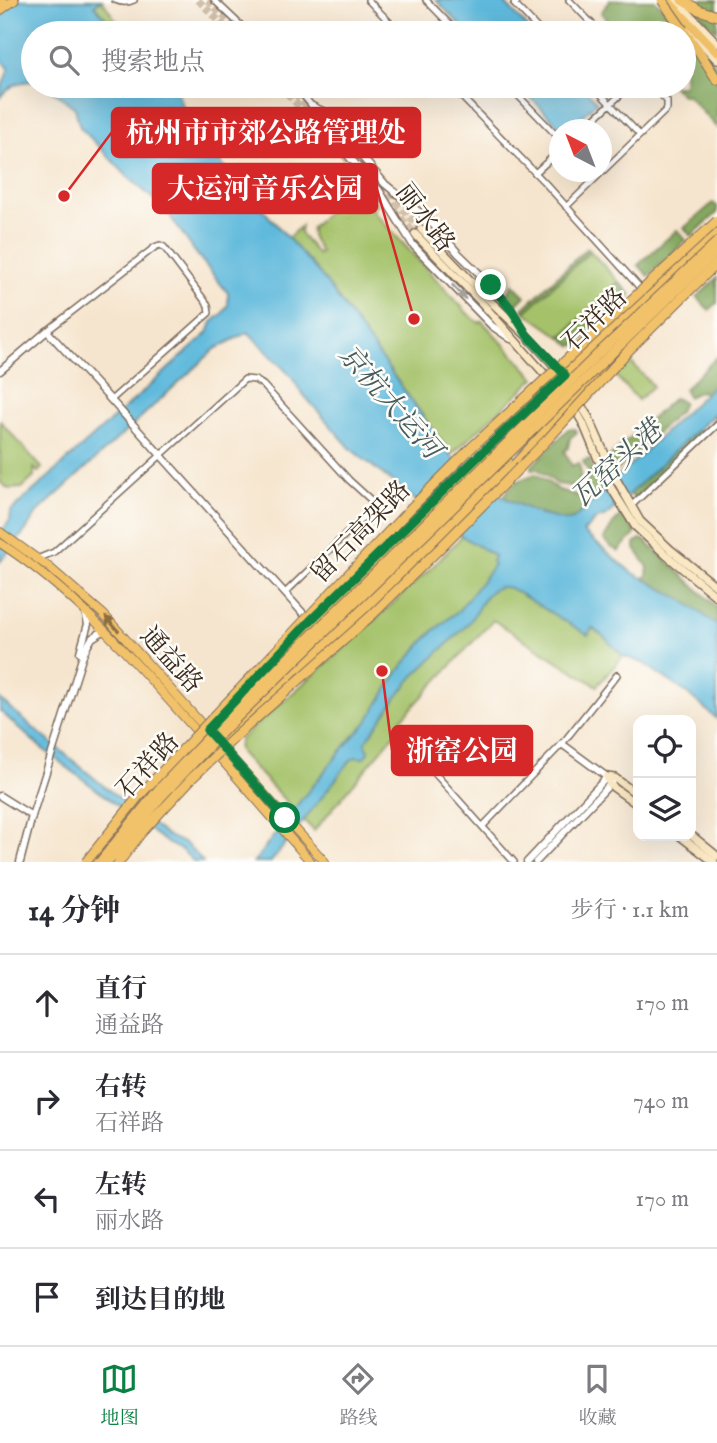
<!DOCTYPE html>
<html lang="zh">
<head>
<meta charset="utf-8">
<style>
	body { margin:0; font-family:"IM FELL English","Noto Serif SC",serif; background:#f2f2f3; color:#2b2b33 }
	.controls { position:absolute; right:21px; bottom:21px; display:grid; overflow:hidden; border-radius:14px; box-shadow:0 7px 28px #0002 }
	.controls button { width:63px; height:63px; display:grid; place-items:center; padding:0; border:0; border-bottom:2px solid #e1e1e2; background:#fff; color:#2b2b33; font:35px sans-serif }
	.compass { position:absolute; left:549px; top:119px; width:63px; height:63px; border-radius:50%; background:#fff; box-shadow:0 7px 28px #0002; rotate:318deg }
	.stop { position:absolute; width:21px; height:21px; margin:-16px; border:5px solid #0b8043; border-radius:50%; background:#fff }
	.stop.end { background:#0b8043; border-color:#fff; box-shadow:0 2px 7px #0008 }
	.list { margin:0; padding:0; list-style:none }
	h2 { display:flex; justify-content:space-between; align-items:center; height:91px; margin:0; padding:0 28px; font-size:30px }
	h2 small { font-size:23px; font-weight:400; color:#7c7c81 }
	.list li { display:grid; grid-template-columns:46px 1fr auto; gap:21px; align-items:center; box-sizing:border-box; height:98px; padding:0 28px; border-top:2px solid #e1e1e2 }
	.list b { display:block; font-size:26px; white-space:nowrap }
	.list p { margin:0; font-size:23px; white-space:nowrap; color:#7c7c81 }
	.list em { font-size:23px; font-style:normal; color:#7c7c81 }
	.icon { flex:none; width:38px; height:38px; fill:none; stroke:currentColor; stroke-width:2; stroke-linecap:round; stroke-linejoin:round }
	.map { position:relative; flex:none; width:717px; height:862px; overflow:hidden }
	.search { position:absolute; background:#fff; box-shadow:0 7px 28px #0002; left:21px; right:21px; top:21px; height:77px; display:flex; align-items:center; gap:18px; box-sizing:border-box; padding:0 24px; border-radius:38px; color:#7c7c81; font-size:26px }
	.sheet { height:483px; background:#fff }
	nav { display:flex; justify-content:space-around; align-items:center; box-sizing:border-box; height:98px; border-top:2px solid #e1e1e2; background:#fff; font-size:19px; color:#7c7c81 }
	nav a { display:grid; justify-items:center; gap:4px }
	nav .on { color:#0b8043 }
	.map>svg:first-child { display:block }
	.green { fill:#a5c26a; stroke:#707644; stroke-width:2 }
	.forest { fill:#84a85e; stroke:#60693e; stroke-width:2 }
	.water { fill:#5eb9dc; stroke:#4c727d; stroke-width:2 }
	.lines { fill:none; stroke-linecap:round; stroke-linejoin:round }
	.secondary-tunnel { stroke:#d1c0ab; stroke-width:7; stroke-dasharray:7 3.5; stroke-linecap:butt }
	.minor-casing { stroke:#7c6b5c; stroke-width:8 }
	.tertiary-casing { stroke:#7c6b5c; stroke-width:9 }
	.secondary-casing { stroke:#7c6b5c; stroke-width:10 }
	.primary-casing { stroke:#7c6b5c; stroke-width:10 }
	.trunk-casing { stroke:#7c6b5c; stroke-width:11 }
	.minor { stroke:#fff; stroke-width:5 }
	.tertiary { stroke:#fff; stroke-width:6 }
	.secondary { stroke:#fae7c3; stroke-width:7 }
	.primary { stroke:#f2c26a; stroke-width:8 }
	.trunk { stroke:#f2c26a; stroke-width:9 }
	.trunk-bridge-casing { stroke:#7c6b5c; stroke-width:11; stroke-linecap:butt }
	.trunk-bridge { stroke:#f2c26a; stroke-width:9 }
	.oneway { fill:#a79f9a }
	.oneway2 { fill:#8d6e40 }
	.route { stroke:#0b8043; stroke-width:9 }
	.labels { text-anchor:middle; stroke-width:5; stroke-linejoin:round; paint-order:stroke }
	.street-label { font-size:26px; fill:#3b2a1e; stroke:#fdfcf7 }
	.water-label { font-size:28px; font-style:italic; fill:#475c60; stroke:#fdfcf7 }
	.leader { fill:none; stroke:#d62828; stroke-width:2.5 }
	.callout-dot { fill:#d62828; stroke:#fdfcf7; stroke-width:2.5 }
	.callout { fill:#d62828; stroke:#d62828; stroke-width:2.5 }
	.callout-label { font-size:28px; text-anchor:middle; font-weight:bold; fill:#fff }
</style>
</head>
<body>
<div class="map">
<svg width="717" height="862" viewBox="0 0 717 862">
	<rect width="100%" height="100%" fill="#fdfcf7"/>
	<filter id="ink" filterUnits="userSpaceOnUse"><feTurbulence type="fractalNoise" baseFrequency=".0143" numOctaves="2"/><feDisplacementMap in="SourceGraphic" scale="14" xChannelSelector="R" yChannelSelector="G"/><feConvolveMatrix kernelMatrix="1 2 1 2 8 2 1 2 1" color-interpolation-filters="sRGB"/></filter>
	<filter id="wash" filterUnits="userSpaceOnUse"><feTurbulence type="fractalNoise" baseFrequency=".00686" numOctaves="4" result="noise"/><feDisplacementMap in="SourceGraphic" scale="28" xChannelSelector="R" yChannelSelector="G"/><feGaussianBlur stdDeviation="1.57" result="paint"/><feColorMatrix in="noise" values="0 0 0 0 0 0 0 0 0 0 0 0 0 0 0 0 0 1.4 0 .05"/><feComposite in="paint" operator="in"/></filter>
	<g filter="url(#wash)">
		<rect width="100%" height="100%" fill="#f6e5ce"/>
		<g class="green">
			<polygon points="102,0 117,22 127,33 118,33 94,5"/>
			<path d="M358,183L377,204L372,210L469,315L479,323L482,321L535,378L451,455L321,275L288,238L301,226L300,233L318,255L321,252C316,244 309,237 312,227Z"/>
			<polygon points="590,251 619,282 561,337 525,312"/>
			<polygon points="629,360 653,386 638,400 614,374"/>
			<polygon points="0,421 42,468 38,472 34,468 34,477 22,488 9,489 0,482"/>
			<path d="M468,528L639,638L597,686L493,620L398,723L401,727L314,831L241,754C237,747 238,743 242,737C293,693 343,650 392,604C418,580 446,556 468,528Z"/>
		</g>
		<g class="forest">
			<polygon points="610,0 655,0 717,66 717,128 687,95 682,95 673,86 684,86 684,33 621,33 601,13"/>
			<polygon points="693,0 717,0 717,31 701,15"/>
			<polygon points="713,203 717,206 717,213 691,236 684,228"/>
			<polygon points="677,230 686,240 649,276 638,265"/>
			<polygon points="587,248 590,251 525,312 523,309"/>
			<polygon points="717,278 717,303 709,310 697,297"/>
			<polygon points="619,282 631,295 576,345 572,346 561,337"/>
			<polygon points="513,284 525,296 516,305 507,296"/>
			<polygon points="717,357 717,383 705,393 700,391 688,397 684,389"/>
			<polygon points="674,398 683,402 679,412 617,470 610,456"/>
			<path d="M717,411V421L634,499L630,493L696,431C707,433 715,425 714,414Z"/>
			<path d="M568,429H575L577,432L570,438L568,448L564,451L572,466L579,463C581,471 582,481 576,487L557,484L538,469L531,470V467Z"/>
			<polygon points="589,459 602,492 593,501 585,492 589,473 583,461"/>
			<path d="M536,474L559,490L579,496L588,505C583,510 577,518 571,520C555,524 518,504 503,497C514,481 519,480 536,474Z"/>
			<path d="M621,516L636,533C630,540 624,544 619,551L611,547L604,539L613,524Z"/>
			<polygon points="640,539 644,540 717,607 717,625 686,602 643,578 647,576 648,567 635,549 635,543"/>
		</g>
		<g class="water">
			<path d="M0,0H101L94,5L118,33H33V81C16,82 12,85 0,97C0,87 6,78 9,68L0,59Z"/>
			<polygon points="436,0 502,0 533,33 468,33"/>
			<path d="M47,86H175L182,105L231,177L237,176L265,212L321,275L453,458L503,497L541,515L568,521L575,518L717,382V411L606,516L597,519L583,532L630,571L686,602L717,625V719L687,693L643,663L623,656L603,636L592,628L588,635L510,588C482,580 479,619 461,631L413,677L397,697L366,741V745L369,752L363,758L356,757L351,760L271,862H254L301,800L350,740L367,722L400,669L431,633L459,610L487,574L493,566L492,561L494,556L460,535L352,450L301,392L291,376L248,332L215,349L37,513L26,530L0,562V534L10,520L11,511L208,333L212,322L222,314L228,305V293L195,252L166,210L127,176L80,127L75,108Z"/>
			<polygon points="519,86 582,86 597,102 568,129 562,129"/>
			<polygon points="0,699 31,726 116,796 166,835 186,844 203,862 194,862 183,851 167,843 39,746 0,711"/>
		</g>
	</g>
	<g filter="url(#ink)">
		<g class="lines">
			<g class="secondary-tunnel">
				<polyline points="198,0 231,33"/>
				<polyline points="208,0 240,33"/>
				<polyline points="280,86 364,178"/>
				<polyline points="288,86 421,229"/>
				<polyline points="394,210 415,234"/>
			</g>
			<defs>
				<g id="minor">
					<path d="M115,0C122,3 128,3 134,0"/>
					<polyline points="214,0 249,33"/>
					<polyline points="368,0 400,33"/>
					<polyline points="426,0 458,33"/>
					<polyline points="519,0 514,4 542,33"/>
					<polyline points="569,0 601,33"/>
					<polyline points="295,86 312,106"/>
					<polyline points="451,86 546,184 642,290"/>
					<polyline points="509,86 560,139"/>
					<polyline points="593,86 640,135"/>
					<polyline points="582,130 630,86"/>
					<polyline points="535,173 560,150"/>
					<polyline points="566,207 667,109 667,101 652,86"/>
					<polyline points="47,331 155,247 160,245 164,247 208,305 209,313 111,400"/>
					<polyline points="631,506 717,425"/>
					<polyline points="37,559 54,552 245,379 255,380 263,385 349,480 372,501 373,505 369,512 285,593"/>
					<polyline points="397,731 514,862"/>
					<polyline points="483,826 562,744 617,675"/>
				</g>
				<g id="tertiary">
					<polyline points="312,106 315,119 379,190 413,245 492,326 511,339"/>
					<polyline points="312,106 323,111 385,184 429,220 458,253 491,285 511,309 524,331"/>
					<polyline points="0,371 47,331 111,400 310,621"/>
					<polyline points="80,652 88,624 85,612"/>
					<polyline points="0,796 32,816"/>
					<polyline points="20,862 32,816 84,652 92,638 105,630"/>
					<polyline points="527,862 607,777 562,744"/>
					<polyline points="536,862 612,782"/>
				</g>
				<g id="secondary">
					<polyline points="676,0 717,43"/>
					<polyline points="681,21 717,60"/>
					<polyline points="421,229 488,299 527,336 567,379"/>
					<polyline points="415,234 481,302 549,379"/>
					<polyline points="579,402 589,418 615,477 640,521 671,550 717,587"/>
					<polyline points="573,406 583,423 608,483 635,526 666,555 717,597"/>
					<polyline points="607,777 610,785 638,805"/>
					<polyline points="607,777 615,778 638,795"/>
					<polyline points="691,835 717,856"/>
					<polyline points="680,836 714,862"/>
				</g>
				<g id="primary">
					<polyline points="0,532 50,568 104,615 207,730"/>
					<path d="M0,543C79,594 139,667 201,736"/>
					<polyline points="310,621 489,446 717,230"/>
					<polyline points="301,669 329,646 510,469 604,367"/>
					<polyline points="220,745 325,862"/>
					<polyline points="214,751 311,862"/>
					<polyline points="208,753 267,698"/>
					<polyline points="151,816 177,786"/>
					<polyline points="93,862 136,807 167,773"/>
				</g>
				<g id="trunk">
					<polyline points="667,0 717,52"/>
					<polyline points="682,0 699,10 717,16"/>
					<polyline points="0,2 2,0"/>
					<polyline points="0,10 14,0"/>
					<polyline points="683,30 698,50 717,80"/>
					<polyline points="240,695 284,656 463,479 488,456"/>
					<polyline points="262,702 475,495 507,460"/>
				</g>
			</defs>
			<use href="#minor" class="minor-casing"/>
			<use href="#tertiary" class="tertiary-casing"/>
			<use href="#secondary" class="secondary-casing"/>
			<use href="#primary" class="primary-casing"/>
			<use href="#trunk" class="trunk-casing"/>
			<use href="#minor" class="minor"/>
			<use href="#tertiary" class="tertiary"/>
			<use href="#secondary" class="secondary"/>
			<use href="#primary" class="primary"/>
			<use href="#trunk" class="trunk"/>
			<defs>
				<g id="trunk-bridge">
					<polyline points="662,0 683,30"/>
					<polyline points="86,862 138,797 410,509 473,446 717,221"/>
					<polyline points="100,862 159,789 220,725 600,352 717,242"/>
					<polyline points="108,862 161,797 226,728 717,251"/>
					<polyline points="119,862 141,833 192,778 234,738 373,614 441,547 547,440 629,350 717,263"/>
				</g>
			</defs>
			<use href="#trunk-bridge" class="trunk-bridge-casing"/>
			<use href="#trunk-bridge" class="trunk-bridge"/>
		</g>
		<defs><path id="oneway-solid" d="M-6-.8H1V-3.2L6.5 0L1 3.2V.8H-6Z" transform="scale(1.75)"/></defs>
		<use class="oneway" href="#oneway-solid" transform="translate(459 292) rotate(47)"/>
		<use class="oneway2" href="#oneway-solid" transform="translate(112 624) rotate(-132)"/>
	</g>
	<g class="lines" filter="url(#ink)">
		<polyline class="route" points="285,818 207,730 310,621 489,446 565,375 527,335 511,309 491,285"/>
	</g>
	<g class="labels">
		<g class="street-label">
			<text transform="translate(426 217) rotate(53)" y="9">丽水路</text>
			<text transform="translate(594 319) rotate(-44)" y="9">石祥路</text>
			<text transform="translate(360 531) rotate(-46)" y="9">留石高架路</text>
			<text transform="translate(172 659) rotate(48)" y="9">通益路</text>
			<text transform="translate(147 765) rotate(-48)" y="9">石祥路</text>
		</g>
		<g class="water-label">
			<text transform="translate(391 401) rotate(49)" y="10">京杭大运河</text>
			<text transform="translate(616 463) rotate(-43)" y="10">瓦窑头港</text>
		</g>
	</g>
	<path class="leader" d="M64 196L112 132M414 319L377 189M382 671L392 750"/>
	<g class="callout-dot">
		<circle cx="64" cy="196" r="7"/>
		<circle cx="414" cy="319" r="7"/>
		<circle cx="382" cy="671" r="7"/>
	</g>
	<g class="callout">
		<rect x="112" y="108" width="308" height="49" rx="7"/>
		<rect x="153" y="164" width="224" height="49" rx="7"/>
		<rect x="392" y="726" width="140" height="49" rx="7"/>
	</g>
	<g class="callout-label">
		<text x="266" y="142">杭州市市郊公路管理处</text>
		<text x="265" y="198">大运河音乐公园</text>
		<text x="462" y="760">浙窑公园</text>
	</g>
</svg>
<div class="controls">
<button><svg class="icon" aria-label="locate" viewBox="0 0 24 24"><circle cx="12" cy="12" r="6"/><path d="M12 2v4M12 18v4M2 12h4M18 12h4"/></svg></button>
<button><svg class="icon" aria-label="layers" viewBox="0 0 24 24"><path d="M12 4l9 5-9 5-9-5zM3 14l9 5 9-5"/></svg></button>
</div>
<svg class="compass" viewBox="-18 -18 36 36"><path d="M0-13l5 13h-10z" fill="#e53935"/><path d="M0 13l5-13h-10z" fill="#7c7c81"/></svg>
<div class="stop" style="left:285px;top:818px"></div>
<div class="stop end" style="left:491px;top:285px"></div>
<div class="search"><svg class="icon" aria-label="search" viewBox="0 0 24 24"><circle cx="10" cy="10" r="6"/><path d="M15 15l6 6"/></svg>搜索地点</div>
</div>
<section class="sheet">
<h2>14 分钟<small>步行 · 1.1 km</small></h2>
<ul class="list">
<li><svg class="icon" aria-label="ahead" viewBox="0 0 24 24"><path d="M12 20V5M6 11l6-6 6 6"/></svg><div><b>直行</b><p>通益路</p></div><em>170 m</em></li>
<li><svg class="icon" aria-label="right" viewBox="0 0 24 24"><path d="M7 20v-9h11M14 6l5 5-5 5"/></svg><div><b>右转</b><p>石祥路</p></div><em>740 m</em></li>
<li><svg class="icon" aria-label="left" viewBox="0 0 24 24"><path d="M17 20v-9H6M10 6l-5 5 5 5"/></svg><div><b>左转</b><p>丽水路</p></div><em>170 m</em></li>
<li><svg class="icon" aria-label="arrive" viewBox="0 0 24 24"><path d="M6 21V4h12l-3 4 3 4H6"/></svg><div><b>到达目的地</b></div></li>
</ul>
</section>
<nav>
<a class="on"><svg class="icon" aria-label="map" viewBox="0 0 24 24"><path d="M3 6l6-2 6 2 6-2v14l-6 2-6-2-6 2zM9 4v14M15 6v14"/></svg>地图</a>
<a><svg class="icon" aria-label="directions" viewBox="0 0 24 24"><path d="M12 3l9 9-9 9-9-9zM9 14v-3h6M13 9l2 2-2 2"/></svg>路线</a>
<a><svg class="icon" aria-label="saved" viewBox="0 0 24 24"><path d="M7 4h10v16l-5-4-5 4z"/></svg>收藏</a>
</nav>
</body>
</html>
